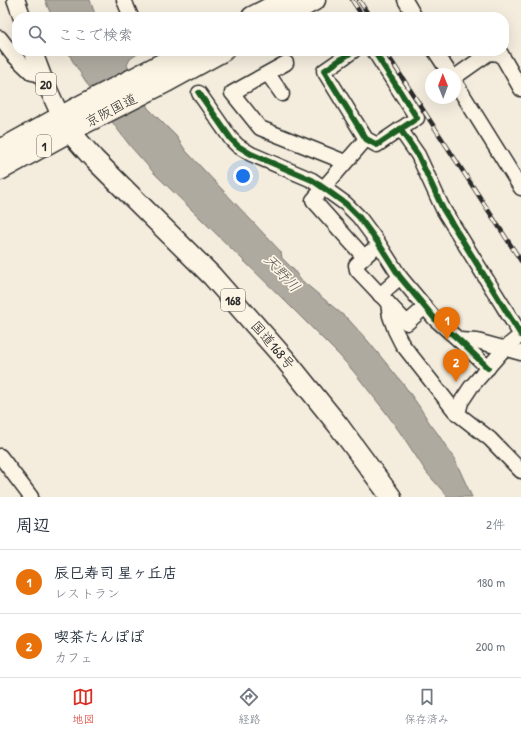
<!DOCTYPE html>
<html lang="ja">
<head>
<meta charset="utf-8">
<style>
	body { margin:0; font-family:"Patrick Hand","Klee One",sans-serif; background:#f6f6f7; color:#1f2937 }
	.compass { position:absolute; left:425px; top:68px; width:36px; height:36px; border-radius:50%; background:#fff; box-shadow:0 4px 16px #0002; rotate:359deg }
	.you { position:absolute; left:243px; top:176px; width:14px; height:14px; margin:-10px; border:3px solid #fff; border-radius:50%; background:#1a73e8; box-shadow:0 0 0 6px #1a73e833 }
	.badge { display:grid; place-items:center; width:26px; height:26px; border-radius:50%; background:#d93025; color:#fff; font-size:13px; font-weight:700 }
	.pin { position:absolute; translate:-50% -33px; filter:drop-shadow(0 1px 2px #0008) }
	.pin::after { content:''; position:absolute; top:21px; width:14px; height:12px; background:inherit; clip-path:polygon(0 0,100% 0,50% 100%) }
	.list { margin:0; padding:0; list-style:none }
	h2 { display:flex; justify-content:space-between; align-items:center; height:52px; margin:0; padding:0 16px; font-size:17px }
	h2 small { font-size:13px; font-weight:400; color:#747a83 }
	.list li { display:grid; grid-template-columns:26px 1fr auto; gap:12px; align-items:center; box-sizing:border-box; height:64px; padding:0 16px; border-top:1px solid #e0e1e3 }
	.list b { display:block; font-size:15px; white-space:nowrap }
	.list p { margin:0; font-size:13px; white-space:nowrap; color:#747a83 }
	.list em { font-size:13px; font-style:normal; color:#747a83 }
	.icon { flex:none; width:22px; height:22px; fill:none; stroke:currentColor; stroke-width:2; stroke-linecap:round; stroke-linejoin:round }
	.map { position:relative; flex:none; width:521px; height:497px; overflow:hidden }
	.search { position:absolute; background:#fff; box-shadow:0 4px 16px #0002; left:12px; right:12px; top:12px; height:44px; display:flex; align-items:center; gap:10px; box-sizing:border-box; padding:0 14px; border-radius:16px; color:#747a83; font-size:15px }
	.sheet { height:180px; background:#fff }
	nav { display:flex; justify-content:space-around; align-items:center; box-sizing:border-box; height:56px; border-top:1px solid #e0e1e3; background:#fff; font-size:11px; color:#747a83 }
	nav a { display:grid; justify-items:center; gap:2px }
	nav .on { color:#d93025 }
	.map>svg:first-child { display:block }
	.water { fill:#afaaa0; stroke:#7a7771 }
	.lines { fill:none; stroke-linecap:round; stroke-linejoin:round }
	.minor-casing { stroke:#2b2b2b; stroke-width:17 }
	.major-casing { stroke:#2b2b2b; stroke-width:20 }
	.highway-casing { stroke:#2b2b2b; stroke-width:23 }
	.minor { stroke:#fcf5e5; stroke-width:14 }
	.major { stroke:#fcf5e5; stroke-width:17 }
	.highway { stroke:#fcf5e5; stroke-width:20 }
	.rail-casing { stroke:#2b2b2b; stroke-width:4.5 }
	.rail { stroke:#fcf5e5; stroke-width:3; stroke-dasharray:9; stroke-linecap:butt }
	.cycleway-casing { stroke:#fcf5e5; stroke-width:8 }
	.cycleway { stroke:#1b5e20; stroke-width:6 }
	.labels { text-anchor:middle; stroke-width:3.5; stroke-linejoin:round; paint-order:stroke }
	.shield { fill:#fcf5e5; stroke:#6a6863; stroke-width:1 }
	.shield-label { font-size:13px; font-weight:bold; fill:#2b2b2b }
	.street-label { font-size:14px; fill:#2b2b2b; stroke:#fcf5e5 }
	.water-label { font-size:15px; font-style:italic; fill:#595754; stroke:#fcf5e5 }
</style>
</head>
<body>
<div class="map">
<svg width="521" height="497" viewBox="0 0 521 497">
	<rect width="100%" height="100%" fill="#f4edde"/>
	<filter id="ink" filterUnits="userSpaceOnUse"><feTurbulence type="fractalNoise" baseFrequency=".025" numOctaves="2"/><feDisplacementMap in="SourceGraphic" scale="8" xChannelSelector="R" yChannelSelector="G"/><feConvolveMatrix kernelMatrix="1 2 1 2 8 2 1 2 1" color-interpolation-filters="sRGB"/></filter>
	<g filter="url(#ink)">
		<g class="water">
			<polygon points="45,0 90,0 96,17 52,17"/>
			<path d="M68,51H122C126,53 133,51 138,51L139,53L130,59L127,65L148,108L176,136L186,151L281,252L282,258L294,270L300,279L349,320L368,341L404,385L419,406L429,422L438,434L455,460L472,497H448L427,473L406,441L387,414L354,372L339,355L286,302L155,174L131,147L115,126L90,88L72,60Z"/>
		</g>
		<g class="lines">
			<defs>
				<g id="minor">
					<polyline points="124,0 131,17"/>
					<polyline points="405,0 415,17"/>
					<polyline points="0,38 13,55 32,73 42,75"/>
					<polyline points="353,51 324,71 366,139 377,145 417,118 374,51"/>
					<polyline points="435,51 450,74"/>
					<polyline points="286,63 232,93 260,128 345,162"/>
					<polyline points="268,74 282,94"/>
					<polyline points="455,77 489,53 501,54 521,89"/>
					<polyline points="455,82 521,188"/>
					<polyline points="199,93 231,139 238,146 251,154 312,180 328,191 346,204 359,217 379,244 400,277 435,319 459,340 488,368"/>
					<polyline points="400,129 418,155 443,209 521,335"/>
					<polyline points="371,251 356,265 357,270 407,323 425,307"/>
					<polyline points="364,257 313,200 366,139"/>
					<polyline points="380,295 400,277"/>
					<polyline points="388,303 390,316 395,330 402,344 454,410 458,414"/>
					<polyline points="521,335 505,348 471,387 461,402 458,414 490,439 521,471"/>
					<polyline points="459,340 477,341 521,353"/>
					<polyline points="0,456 31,497"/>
				</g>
				<g id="major">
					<polyline points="16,0 22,17"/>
					<polyline points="33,51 42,75 61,117"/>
				</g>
				<g id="highway">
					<polyline points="252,17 285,0"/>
					<polyline points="284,17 315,0"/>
					<polyline points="61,117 70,132 94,159 212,276 284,358 338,425 391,497"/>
					<polyline points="0,150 80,106 187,51"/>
					<polyline points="0,170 87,122 168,81 223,51"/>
				</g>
			</defs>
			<use href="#minor" class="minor-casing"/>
			<use href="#major" class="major-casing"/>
			<use href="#highway" class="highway-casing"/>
			<use href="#minor" class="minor"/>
			<use href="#major" class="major"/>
			<use href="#highway" class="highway"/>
			<defs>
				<g id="rail">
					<polyline points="352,0 363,17"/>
					<polyline points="359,0 370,17"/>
					<polyline points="385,51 521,261"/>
				</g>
			</defs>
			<use href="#rail" class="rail-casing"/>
			<use href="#rail" class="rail"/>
			<defs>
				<g id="cycleway">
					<polyline points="353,51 324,71 366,139 377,145 417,118 374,51"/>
					<polyline points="199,93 231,139 238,146 251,154 312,180 328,191 346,204 359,217 379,244 400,277 435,319 459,340 488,368"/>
					<polyline points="400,129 418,155 443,209 521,335"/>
				</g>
			</defs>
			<use href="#cycleway" class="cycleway-casing"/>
			<use href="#cycleway" class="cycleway"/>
		</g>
	</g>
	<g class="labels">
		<g class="shield">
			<rect x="36" y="73" width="20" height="22" rx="3"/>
			<rect x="37" y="135" width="14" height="22" rx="3"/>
			<rect x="221" y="289" width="24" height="22" rx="3"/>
		</g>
		<g class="shield-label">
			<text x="46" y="89">20</text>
			<text x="44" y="151">1</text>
			<text x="233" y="305">168</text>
		</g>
		<g class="street-label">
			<text transform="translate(111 110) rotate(-27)" y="5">京阪国道</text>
			<text transform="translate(273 345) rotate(49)" y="5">国道168号</text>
		</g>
		<g class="water-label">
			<text transform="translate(282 273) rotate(47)" y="5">天野川</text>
		</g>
	</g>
</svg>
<svg class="compass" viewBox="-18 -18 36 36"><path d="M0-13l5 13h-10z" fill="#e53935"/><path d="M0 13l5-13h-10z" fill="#747a83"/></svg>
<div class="you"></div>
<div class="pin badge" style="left:447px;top:340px;background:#e8710a">1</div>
<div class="pin badge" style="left:456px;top:382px;background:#e8710a">2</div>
<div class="search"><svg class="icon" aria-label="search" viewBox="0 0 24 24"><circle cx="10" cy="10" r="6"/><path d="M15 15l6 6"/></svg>ここで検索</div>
</div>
<section class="sheet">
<h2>周辺<small>2件</small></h2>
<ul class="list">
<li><span class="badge" style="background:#e8710a">1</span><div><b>辰巳寿司 星ヶ丘店</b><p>レストラン</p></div><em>180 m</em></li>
<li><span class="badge" style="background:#e8710a">2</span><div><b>喫茶たんぽぽ</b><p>カフェ</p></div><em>200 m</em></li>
</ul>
</section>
<nav>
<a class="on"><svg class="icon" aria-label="map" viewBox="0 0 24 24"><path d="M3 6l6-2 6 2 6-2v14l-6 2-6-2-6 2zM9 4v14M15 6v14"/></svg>地図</a>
<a><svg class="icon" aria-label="directions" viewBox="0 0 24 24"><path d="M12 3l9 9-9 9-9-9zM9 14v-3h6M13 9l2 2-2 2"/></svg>経路</a>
<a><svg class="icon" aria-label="saved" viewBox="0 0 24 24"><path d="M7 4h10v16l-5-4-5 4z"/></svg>保存済み</a>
</nav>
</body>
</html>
